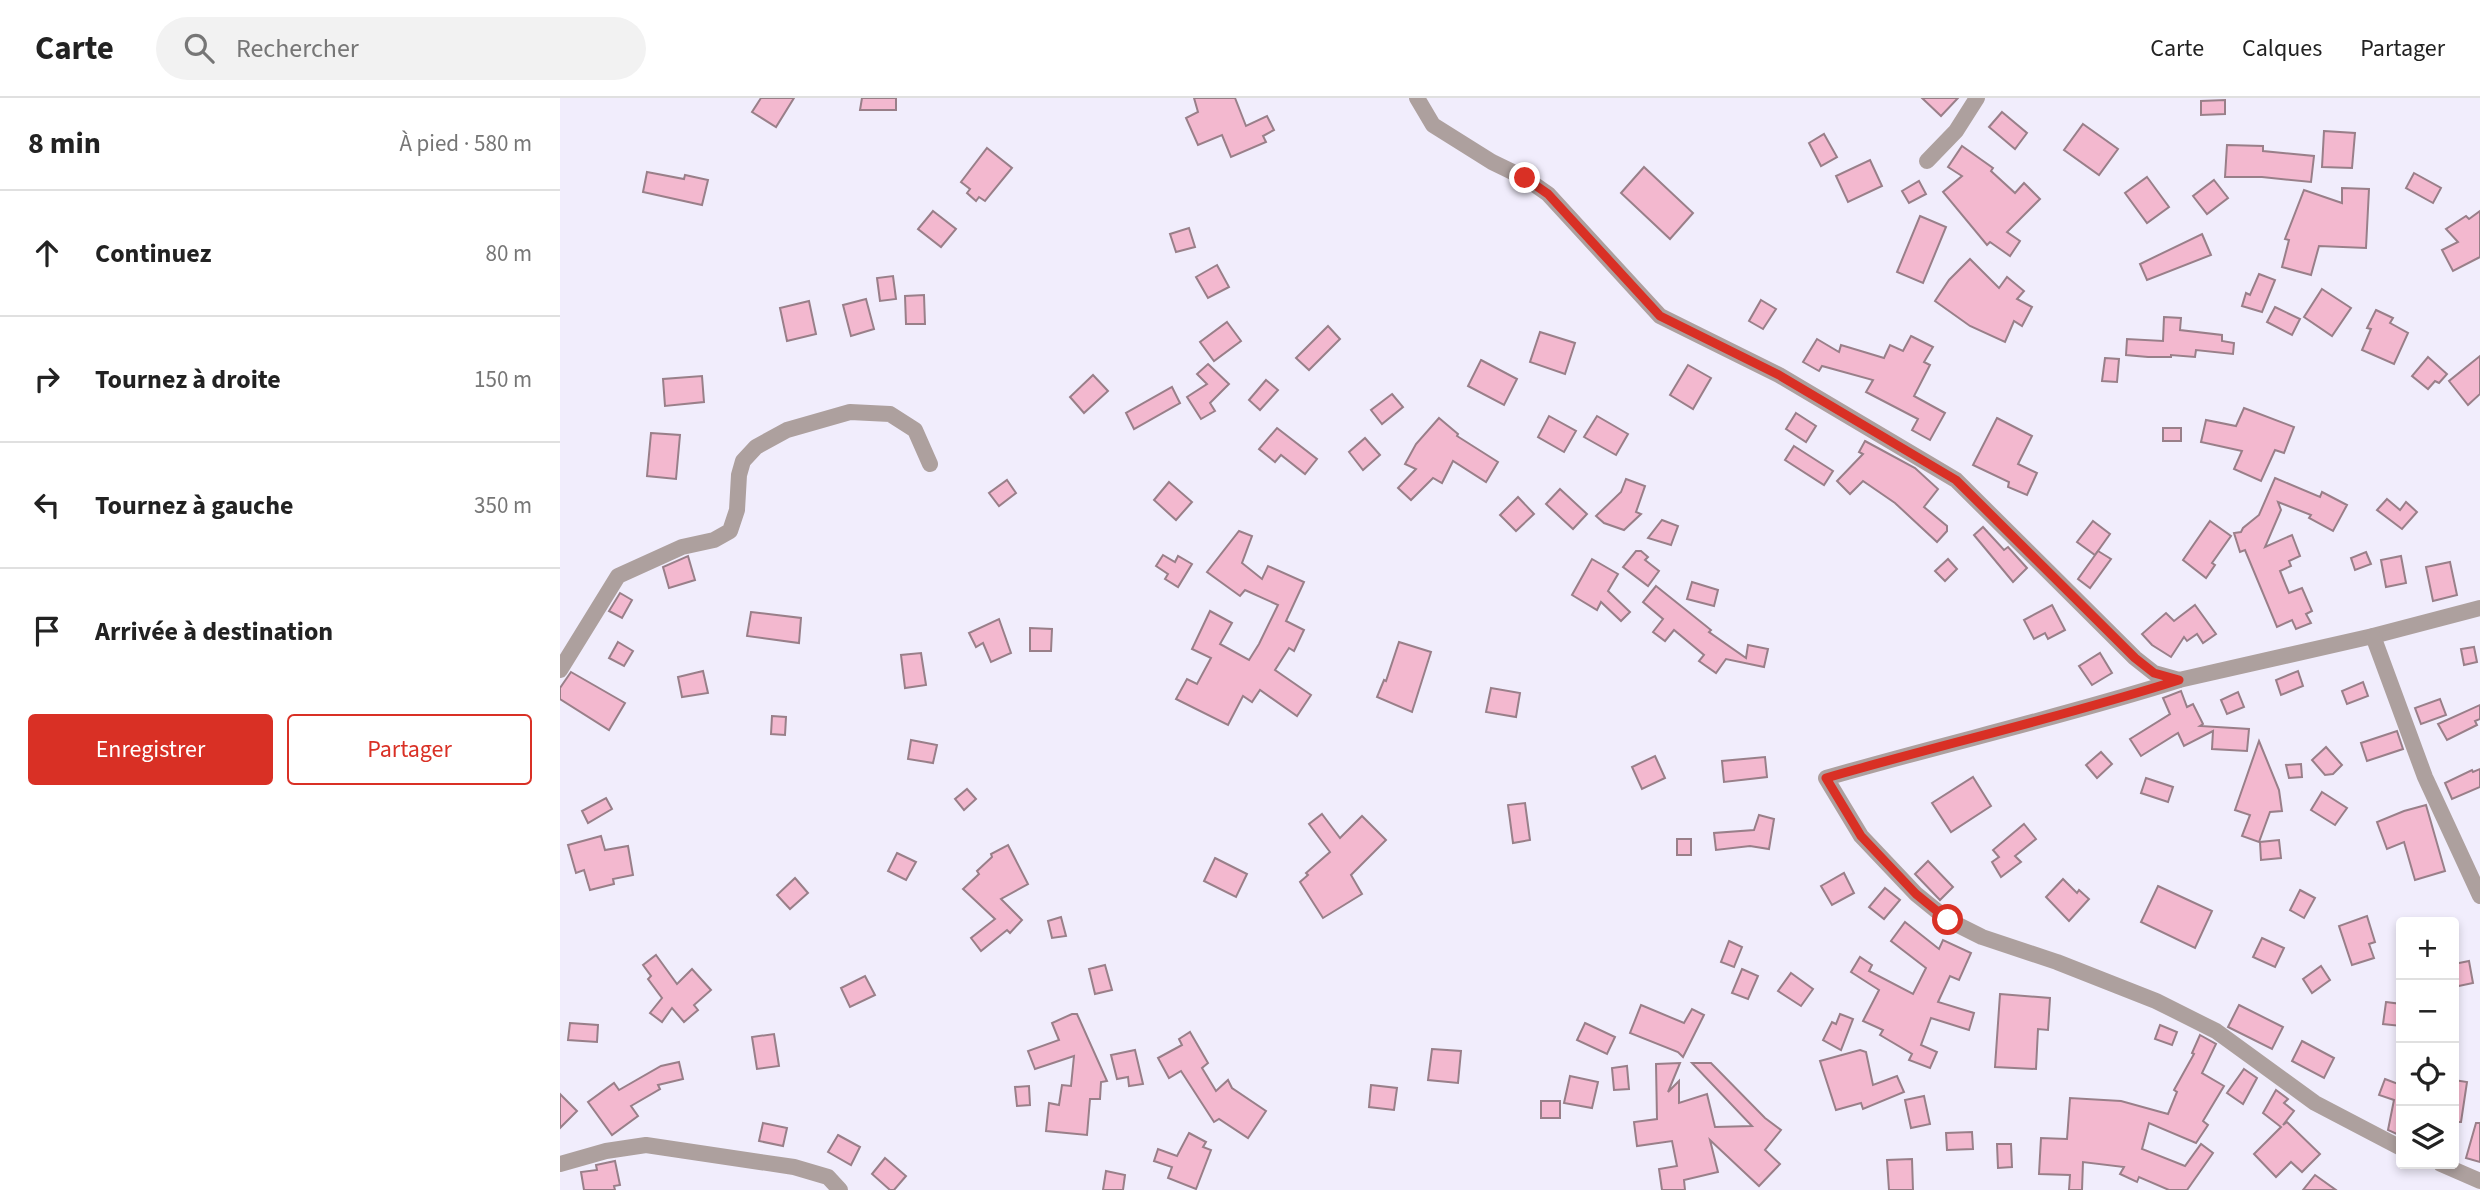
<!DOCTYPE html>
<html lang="fr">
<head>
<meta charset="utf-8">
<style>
	body { margin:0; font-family:"Source Sans 3",sans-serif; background:#f2f2f2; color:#222 }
	.controls { position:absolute; right:21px; bottom:21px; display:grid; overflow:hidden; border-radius:7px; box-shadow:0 4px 10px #0003 }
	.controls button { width:63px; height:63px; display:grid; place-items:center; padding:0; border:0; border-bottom:2px solid #e0e0e0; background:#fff; color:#222; font:35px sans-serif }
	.stop { position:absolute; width:21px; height:21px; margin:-16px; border:5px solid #d93025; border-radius:50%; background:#fff }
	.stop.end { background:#d93025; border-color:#fff; box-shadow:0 2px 7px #0008 }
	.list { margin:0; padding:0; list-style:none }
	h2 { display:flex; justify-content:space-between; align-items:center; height:91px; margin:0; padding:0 28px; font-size:30px }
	h2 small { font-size:23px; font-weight:400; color:#767676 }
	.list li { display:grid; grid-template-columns:46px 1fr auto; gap:21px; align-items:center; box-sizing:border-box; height:126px; padding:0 28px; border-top:2px solid #e0e0e0 }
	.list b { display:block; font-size:26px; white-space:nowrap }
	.list em { font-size:23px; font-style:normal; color:#767676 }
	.actions { display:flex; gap:14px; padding:21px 28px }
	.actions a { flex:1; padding:16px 0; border:2px solid #d93025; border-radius:7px; text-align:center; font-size:24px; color:#d93025 }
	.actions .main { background:#d93025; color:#fff }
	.icon { flex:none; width:38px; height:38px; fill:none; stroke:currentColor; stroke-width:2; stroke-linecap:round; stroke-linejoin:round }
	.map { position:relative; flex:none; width:1920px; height:1092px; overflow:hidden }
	header { display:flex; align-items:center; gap:42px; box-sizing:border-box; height:98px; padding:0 35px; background:#fff; border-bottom:2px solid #e0e0e0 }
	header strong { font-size:33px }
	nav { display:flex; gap:38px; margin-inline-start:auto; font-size:24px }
	.search { width:490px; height:63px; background:#f2f2f2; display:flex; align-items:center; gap:18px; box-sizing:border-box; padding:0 24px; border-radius:38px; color:#767676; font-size:26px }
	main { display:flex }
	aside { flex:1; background:#fff }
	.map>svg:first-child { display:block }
	.building { fill:#f3b8cf; stroke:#997f89; stroke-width:2 }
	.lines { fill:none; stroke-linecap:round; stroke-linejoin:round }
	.street { stroke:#ada09e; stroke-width:16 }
	.route { stroke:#d93025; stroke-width:9 }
</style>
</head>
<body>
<header>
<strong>Carte</strong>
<div class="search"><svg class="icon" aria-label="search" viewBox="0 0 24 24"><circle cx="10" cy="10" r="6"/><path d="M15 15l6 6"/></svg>Rechercher</div>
<nav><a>Carte</a><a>Calques</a><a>Partager</a></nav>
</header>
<main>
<aside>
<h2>8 min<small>À pied · 580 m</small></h2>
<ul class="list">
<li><svg class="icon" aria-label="ahead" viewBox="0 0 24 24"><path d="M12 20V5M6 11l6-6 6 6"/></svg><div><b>Continuez</b></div><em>80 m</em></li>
<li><svg class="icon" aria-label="right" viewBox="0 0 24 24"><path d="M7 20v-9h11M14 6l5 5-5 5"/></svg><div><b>Tournez à droite</b></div><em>150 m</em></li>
<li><svg class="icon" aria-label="left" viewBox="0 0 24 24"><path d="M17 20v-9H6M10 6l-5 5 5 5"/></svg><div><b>Tournez à gauche</b></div><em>350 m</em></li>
<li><svg class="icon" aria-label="arrive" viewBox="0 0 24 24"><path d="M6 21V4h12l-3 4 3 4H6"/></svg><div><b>Arrivée à destination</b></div></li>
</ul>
<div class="actions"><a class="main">Enregistrer</a><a>Partager</a></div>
</aside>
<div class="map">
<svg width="1920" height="1092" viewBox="0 0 1920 1092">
	<rect width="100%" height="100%" fill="#f1edfc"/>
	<g class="building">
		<polygon points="201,0 234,0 216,29 192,14"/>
		<polygon points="302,0 336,0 336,12 300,12"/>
		<polygon points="634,0 675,0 686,28 707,18 714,32 703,38 706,44 671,59 662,37 638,47 626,20 638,14"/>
		<polygon points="1362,0 1398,0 1381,18"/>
		<polygon points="1665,2 1665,16 1641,17 1641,3"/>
		<polygon points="1442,14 1467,35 1455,51 1429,29"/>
		<polygon points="1523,26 1558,51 1539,77 1504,52"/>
		<polygon points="1764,33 1795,35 1792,70 1762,69"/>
		<polygon points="1264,36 1277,59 1261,68 1249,45"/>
		<polygon points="1667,47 1703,48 1703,53 1754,58 1751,84 1702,79 1665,79"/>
		<polygon points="1402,48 1433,70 1431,73 1455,95 1464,85 1480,101 1447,134 1460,143 1450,158 1430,144 1427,147 1383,94 1402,78 1388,69"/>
		<polygon points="427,50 452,70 425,103 419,99 416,103 407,95 410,91 401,84"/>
		<polygon points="1310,62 1322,88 1288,104 1276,78"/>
		<polygon points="1084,69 1133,115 1110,141 1061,95"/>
		<polygon points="87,74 124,81 125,77 148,82 142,107 83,94"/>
		<polygon points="1854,75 1881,90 1873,105 1846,90"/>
		<polygon points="1587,79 1609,109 1587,125 1565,95"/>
		<polygon points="1654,82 1668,100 1647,116 1633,98"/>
		<polygon points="1359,83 1366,96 1349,105 1342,93"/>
		<polygon points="1782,90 1809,91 1806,150 1759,148 1751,177 1722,169 1729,142 1725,141 1744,92 1782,105"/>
		<polygon points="373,113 396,131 381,149 358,131"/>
		<polygon points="1920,113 1920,159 1893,173 1882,152 1898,144 1886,131 1906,118 1909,121"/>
		<polygon points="1360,118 1386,129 1363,185 1337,174"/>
		<polygon points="629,130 635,149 616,154 610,136"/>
		<polygon points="1642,136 1651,157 1587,182 1580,166"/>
		<polygon points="1410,161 1439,190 1447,179 1464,193 1457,201 1472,209 1462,228 1454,223 1445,244 1410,228 1375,203 1389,182"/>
		<polygon points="657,167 669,189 648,200 636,179"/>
		<polygon points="1699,176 1715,182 1702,214 1682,208 1686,195 1690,197"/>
		<polygon points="333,178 336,201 320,203 317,180"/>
		<polygon points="1762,191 1791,210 1772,238 1744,219"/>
		<polygon points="364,197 365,226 346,226 345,198"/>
		<polygon points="306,201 314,231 291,238 283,207"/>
		<polygon points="1201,202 1216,211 1203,231 1189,223"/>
		<polygon points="249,203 256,236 227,243 220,210"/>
		<polygon points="1715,209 1740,221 1732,237 1707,224"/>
		<polygon points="1816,212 1833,220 1830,225 1848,235 1834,266 1802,252 1811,231 1807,230"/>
		<polygon points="1604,219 1621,220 1620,232 1662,237 1662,243 1674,245 1673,256 1636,252 1635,259 1611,257 1611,259 1588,259 1566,257 1567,241 1603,243"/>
		<polygon points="667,224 681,243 654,263 640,244"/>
		<polygon points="768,228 780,241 749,272 736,260"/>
		<polygon points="980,234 1015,245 1005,276 970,264"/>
		<polygon points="1351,238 1373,249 1364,264 1370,267 1354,298 1385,315 1370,342 1352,332 1358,321 1306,294 1313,282 1262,268 1259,273 1243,264 1257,241 1279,254 1281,247 1324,260 1330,247 1343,253"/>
		<polygon points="1920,258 1920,296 1908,307 1889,283"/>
		<polygon points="1868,259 1887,276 1879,285 1875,283 1868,291 1852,278"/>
		<polygon points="1545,260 1559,261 1557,284 1542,283"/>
		<polygon points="921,262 957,281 944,307 908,288"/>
		<polygon points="648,266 669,286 650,305 655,313 641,321 627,299 647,286 637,276"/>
		<polygon points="1128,267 1151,280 1133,311 1110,297"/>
		<polygon points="533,277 548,293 524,315 510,299"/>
		<polygon points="142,278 144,304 105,308 103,281"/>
		<polygon points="706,282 718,292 700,312 689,302"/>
		<polygon points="612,289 620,305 574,331 566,315"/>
		<polygon points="832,296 843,309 822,326 811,312"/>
		<polygon points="1684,310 1734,329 1724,355 1715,352 1701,383 1674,371 1682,353 1641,344 1646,322 1676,328"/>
		<polygon points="1236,315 1256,328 1246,344 1226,331"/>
		<polygon points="989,318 1016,333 1004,354 978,339"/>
		<polygon points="1037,318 1068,336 1056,357 1024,339"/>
		<polygon points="879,320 898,336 897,338 938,364 926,384 893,363 882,385 873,380 851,402 838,390 856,371 845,366 856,346"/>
		<polygon points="1437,320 1472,338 1458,366 1477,375 1467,397 1448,389 1449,384 1413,367"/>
		<polygon points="717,330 757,361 745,376 721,357 715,364 699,351"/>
		<rect x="1603" y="330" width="18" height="13"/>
		<polygon points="91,335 120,337 116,381 87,378"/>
		<polygon points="805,340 820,357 803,372 789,354"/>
		<polygon points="1305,343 1355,370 1378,391 1364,409 1387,428 1387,433 1377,444 1335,405 1303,383 1290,396 1277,383 1303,356 1299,354"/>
		<polygon points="1234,348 1273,373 1264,387 1225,362"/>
		<polygon points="1715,380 1760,399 1762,394 1787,407 1773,433 1749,420 1751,417 1718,404 1721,412 1705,449 1732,437 1740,458 1729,463 1731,468 1720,473 1729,495 1742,490 1752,513 1746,516 1751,525 1736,531 1732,522 1717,529 1685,452 1680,454 1674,435 1681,434 1683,430 1699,417"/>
		<polygon points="1066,381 1085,388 1076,414 1081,416 1064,432 1044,425 1036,418 1061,394"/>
		<polygon points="447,382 456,395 439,408 429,395"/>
		<polygon points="609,384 632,404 616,422 594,402"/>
		<polygon points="1000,391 1027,416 1013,431 986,406"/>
		<polygon points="958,399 974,416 956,433 940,417"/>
		<polygon points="1827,401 1840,412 1846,404 1857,414 1842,431 1817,412"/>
		<polygon points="1102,422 1118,428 1111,447 1088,440"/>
		<polygon points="1533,423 1550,436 1535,457 1517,444"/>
		<polygon points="1650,423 1671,438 1652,465 1655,467 1646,480 1623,462"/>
		<polygon points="1423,429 1444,452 1448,449 1467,470 1453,484 1414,437"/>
		<polygon points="679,433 692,438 682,465 702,481 708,468 744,484 726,523 744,532 734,553 729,550 715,572 751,597 737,618 700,592 692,604 683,598 668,627 616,601 627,581 637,586 651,560 632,551 650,513 672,525 660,546 689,562 699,546 718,507 685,492 680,498 647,474"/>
		<polygon points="1076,453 1081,453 1088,459 1085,462 1099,473 1088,488 1063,469"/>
		<polygon points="1538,453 1551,461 1530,490 1518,481"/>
		<polygon points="1806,454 1811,466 1795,472 1791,460"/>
		<polygon points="603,457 615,464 618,458 632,466 618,489 605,481 608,476 596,468"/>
		<polygon points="128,458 135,482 109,490 103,469"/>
		<polygon points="1841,458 1846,485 1826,489 1821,462"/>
		<polygon points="1032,461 1058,476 1048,493 1070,514 1061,523 1041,504 1037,512 1012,497"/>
		<polygon points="1388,461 1397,471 1385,483 1375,473"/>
		<polygon points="1890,464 1897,497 1873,503 1866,469"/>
		<polygon points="1132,484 1158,492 1154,508 1127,501"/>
		<polygon points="1096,488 1151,532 1149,534 1186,560 1188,547 1208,551 1204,569 1166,561 1156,575 1139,563 1144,557 1114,532 1105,543 1093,534 1103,521 1083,504"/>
		<polygon points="60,495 72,502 62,520 49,513"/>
		<polygon points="1492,507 1505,532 1488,541 1485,535 1474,541 1464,522"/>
		<polygon points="1635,507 1656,536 1643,545 1637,536 1627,543 1624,539 1611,559 1592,547 1582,536 1606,515 1614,523"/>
		<polygon points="191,514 241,520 239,545 187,538"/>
		<polygon points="439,521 451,555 431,564 423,545 416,549 409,535"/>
		<polygon points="470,530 492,531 491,553 470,553"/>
		<polygon points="58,544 73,553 64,568 49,560"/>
		<polygon points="839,544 871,554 852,614 817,599 824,582 826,583"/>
		<polygon points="1914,549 1917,564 1904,567 1901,551"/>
		<polygon points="361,555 366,587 345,590 341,557"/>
		<polygon points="1540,555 1552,575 1532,587 1519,568"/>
		<polygon points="143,573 148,595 122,599 118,579"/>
		<polygon points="1738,573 1743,588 1721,597 1716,582"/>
		<polygon points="11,574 65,605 49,632 0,601 0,590"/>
		<polygon points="1803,584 1808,598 1787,606 1782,593"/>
		<polygon points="931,590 960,595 956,619 926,614"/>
		<polygon points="1621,593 1627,609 1633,606 1643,626 1640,628 1689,631 1687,653 1652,651 1653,633 1624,648 1618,635 1581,658 1570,641 1610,616 1603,600"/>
		<polygon points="1678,594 1684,609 1667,616 1661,602"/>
		<polygon points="1880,601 1886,617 1861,626 1855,610"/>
		<polygon points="1920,607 1920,621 1915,623 1917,627 1887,642 1878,626"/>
		<polygon points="212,618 226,619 225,637 211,636"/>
		<polygon points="1837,633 1843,651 1807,663 1801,645"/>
		<polygon points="351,642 377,647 373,665 348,661"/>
		<polygon points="1699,643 1719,692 1722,713 1710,714 1699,744 1682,738 1690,717 1675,712"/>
		<polygon points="1766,649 1782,667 1773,676 1765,677 1752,662"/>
		<polygon points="1541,654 1552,666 1537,680 1526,667"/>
		<polygon points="1095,658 1105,680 1082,691 1072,669"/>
		<polygon points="1205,659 1207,679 1164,684 1162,663"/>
		<polygon points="1741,666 1742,679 1729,680 1726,667"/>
		<polygon points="1920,671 1920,689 1892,701 1885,685 1912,672 1913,674"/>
		<polygon points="1413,679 1431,708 1391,734 1372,705"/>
		<polygon points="1586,680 1613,689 1608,704 1581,695"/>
		<polygon points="407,691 416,701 404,712 395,701"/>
		<polygon points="1762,694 1787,710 1775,727 1751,712"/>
		<polygon points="46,700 52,711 28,725 22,713"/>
		<polygon points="965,705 970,742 953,745 948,707"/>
		<polygon points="1866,707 1885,773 1855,782 1844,744 1827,751 1817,724 1844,713"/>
		<polygon points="762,716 780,740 802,718 826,742 791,777 802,796 763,820 740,784 748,777 746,775 770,754 749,726"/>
		<polygon points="1199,717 1214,721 1209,751 1190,748 1156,752 1154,735 1194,732"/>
		<polygon points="1464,726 1476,741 1455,758 1461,764 1441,779 1432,764 1439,759 1433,752"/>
		<polygon points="41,738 45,752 68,748 73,777 53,781 54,786 30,792 24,772 16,775 8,747"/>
		<rect x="1117" y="741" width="14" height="16"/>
		<polygon points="1719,742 1721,760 1701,762 1700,744"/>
		<polygon points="448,747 468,786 441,801 462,822 450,835 447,832 421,853 411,840 435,821 403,791 419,776 417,773 432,759 431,756"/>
		<polygon points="337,755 356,764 346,782 328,773"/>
		<polygon points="655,760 687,776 676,799 644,783"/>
		<polygon points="1368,763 1393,789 1380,802 1355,776"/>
		<polygon points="1284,775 1294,795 1272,807 1261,788"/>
		<polygon points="235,780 248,795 230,811 217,797"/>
		<polygon points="1503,781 1517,795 1519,792 1529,801 1509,823 1486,799"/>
		<polygon points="1598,788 1652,813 1635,850 1581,824"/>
		<polygon points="1325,790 1340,802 1324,821 1309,809"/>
		<polygon points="1740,792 1755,800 1744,820 1730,812"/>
		<polygon points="1807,818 1815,844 1809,846 1814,860 1792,867 1779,828"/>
		<polygon points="501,819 506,838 492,840 488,823"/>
		<polygon points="1345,824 1379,851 1383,842 1411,855 1399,882 1390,878 1378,904 1414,915 1409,932 1371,920 1361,947 1377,954 1370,970 1349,962 1352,956 1320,937 1323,932 1303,923 1319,892 1291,874 1300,859 1312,867 1309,873 1353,896 1366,870 1331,843"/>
		<polygon points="1702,840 1724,850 1715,869 1693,859"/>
		<polygon points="1169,843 1182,849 1174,869 1161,864"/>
		<polygon points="96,857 117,886 132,871 151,892 134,907 138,912 124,924 112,910 102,924 90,915 102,900 88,881 91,878 83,867"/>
		<polygon points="1909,863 1913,885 1894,889 1894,866"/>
		<polygon points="545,867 552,892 535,896 529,871"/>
		<polygon points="1761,868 1770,882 1752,895 1743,881"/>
		<polygon points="1182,871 1198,878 1188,901 1172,895"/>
		<polygon points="1231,875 1253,891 1241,908 1218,893"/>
		<polygon points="305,878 315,897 290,909 281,890"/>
		<polygon points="1440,896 1490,900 1488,932 1478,931 1476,971 1435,969"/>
		<polygon points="1826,904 1841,906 1841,928 1823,926"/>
		<polygon points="1081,907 1124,925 1132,911 1144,917 1123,959 1118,954 1070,935"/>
		<polygon points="1679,907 1723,929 1712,951 1668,929"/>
		<polygon points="512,916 517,916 547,983 541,984 540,1001 530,1001 527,1037 486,1033 489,1005 499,1007 502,987 511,988 514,958 475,971 468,953 499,942 492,925"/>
		<polygon points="1280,916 1293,921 1281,952 1263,942 1272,924 1276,926"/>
		<polygon points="10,925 38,927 37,944 8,942"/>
		<polygon points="1025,925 1055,939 1047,956 1017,942"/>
		<polygon points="1600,927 1617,934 1612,947 1595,941"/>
		<polygon points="630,934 648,965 642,970 656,993 668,982 672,990 706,1013 688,1040 659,1021 654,1024 621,973 609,980 598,960 622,947 619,941"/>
		<polygon points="214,936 219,968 197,971 192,939"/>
		<polygon points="1640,937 1656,946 1642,975 1664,988 1643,1023 1648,1027 1636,1045 1589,1025 1582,1051 1625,1068 1641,1046 1653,1055 1627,1092 1609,1092 1579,1079 1577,1084 1560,1076 1564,1069 1523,1064 1522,1092 1509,1092 1510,1077 1479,1076 1481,1040 1507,1041 1510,1000 1561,1003 1608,1016 1617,994 1614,992 1634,956 1632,955"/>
		<polygon points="1742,943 1774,960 1764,980 1732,963"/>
		<polygon points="872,951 901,953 898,985 868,982"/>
		<polygon points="575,952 583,986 569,988 568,979 557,981 551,957"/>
		<polygon points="1300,952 1306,954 1313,987 1337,978 1344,994 1303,1011 1301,1005 1276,1012 1260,963"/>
		<polygon points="119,964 123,981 98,987 100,991 71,1008 78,1018 52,1037 28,1004 54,985 59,992 101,968"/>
		<polygon points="1120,965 1108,994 1119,983 1119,1005 1147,996 1155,1029 1192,1028 1132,965 1151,965 1205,1020 1221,1032 1205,1052 1220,1066 1199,1088 1150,1042 1158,1074 1124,1082 1125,1092 1102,1092 1099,1071 1117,1068 1112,1043 1077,1048 1074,1024 1097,1021 1096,966"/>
		<polygon points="1067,968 1069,991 1054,992 1052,970"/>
		<polygon points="1684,971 1697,980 1683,1006 1667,995"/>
		<polygon points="1010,978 1038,984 1032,1010 1004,1005"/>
		<polygon points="1825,981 1841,987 1838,998 1841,998 1841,1038 1828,1032 1834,1002 1819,997"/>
		<polygon points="1894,982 1907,984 1901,1024 1894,1024"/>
		<polygon points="811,987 837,990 834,1012 809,1009"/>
		<polygon points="469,988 470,1007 457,1008 455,989"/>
		<polygon points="1716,992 1728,1001 1724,1005 1734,1013 1723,1027 1727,1024 1760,1056 1742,1074 1731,1064 1716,1079 1694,1056 1721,1029 1703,1015"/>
		<polygon points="0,996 17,1013 0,1030"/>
		<polygon points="1364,998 1370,1026 1351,1030 1345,1002"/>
		<rect x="981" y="1003" width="19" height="17"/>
		<polygon points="203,1025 227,1030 223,1048 199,1043"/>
		<polygon points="1916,1025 1920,1025 1920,1064 1906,1060"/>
		<polygon points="1412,1034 1413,1051 1387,1052 1386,1035"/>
		<polygon points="629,1035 646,1044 643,1049 651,1052 636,1091 608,1080 612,1069 594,1063 598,1051 617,1058"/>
		<polygon points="278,1037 300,1049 291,1067 268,1054"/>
		<polygon points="1437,1046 1451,1046 1452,1069 1438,1070"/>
		<polygon points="325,1060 346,1078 334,1092 330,1092 312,1076"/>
		<polygon points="1352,1061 1353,1092 1329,1092 1327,1062"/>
		<polygon points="55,1063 60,1087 54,1088 55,1092 24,1092 21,1074 37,1072 36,1067"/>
		<polygon points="546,1073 565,1077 563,1092 543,1092"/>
		<polygon points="1755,1077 1776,1092 1743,1092"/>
	</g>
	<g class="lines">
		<g class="street">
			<polyline points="857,0 873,27 932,64 965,80 988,96 1100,218 1219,277 1396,382 1575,560 1594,575 1619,582 1813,538 1920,510"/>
			<polyline points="1367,63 1396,33 1417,0"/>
			<polyline points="1813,538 1865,679 1920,798"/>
			<polyline points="0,572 58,478 122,449 154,442 170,433 177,412 179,377 183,363 196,349 227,332 290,314 330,316 355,332 370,366"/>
			<path d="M1619,582C1502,619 1383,646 1266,680L1301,738L1356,796L1388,822L1422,839L1497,864L1596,903L1656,933L1755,1005L1841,1050"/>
			<polyline points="0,1066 46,1053 86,1047 234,1069 268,1079 280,1092"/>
			<polyline points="1881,1066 1920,1083"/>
		</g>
	</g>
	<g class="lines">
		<path class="route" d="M965,80L988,96L1100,218L1219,277L1396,382L1575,560L1594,575L1619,582C1503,619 1383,646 1266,680L1301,738L1356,796L1388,822"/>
	</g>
</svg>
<div class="controls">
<button>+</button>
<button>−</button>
<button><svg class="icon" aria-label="locate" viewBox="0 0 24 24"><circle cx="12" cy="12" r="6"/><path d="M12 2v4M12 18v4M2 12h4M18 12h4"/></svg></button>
<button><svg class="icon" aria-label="layers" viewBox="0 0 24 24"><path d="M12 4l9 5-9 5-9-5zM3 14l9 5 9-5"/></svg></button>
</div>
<div class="stop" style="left:1388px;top:822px"></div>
<div class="stop end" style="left:965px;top:80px"></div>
</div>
</main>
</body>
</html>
